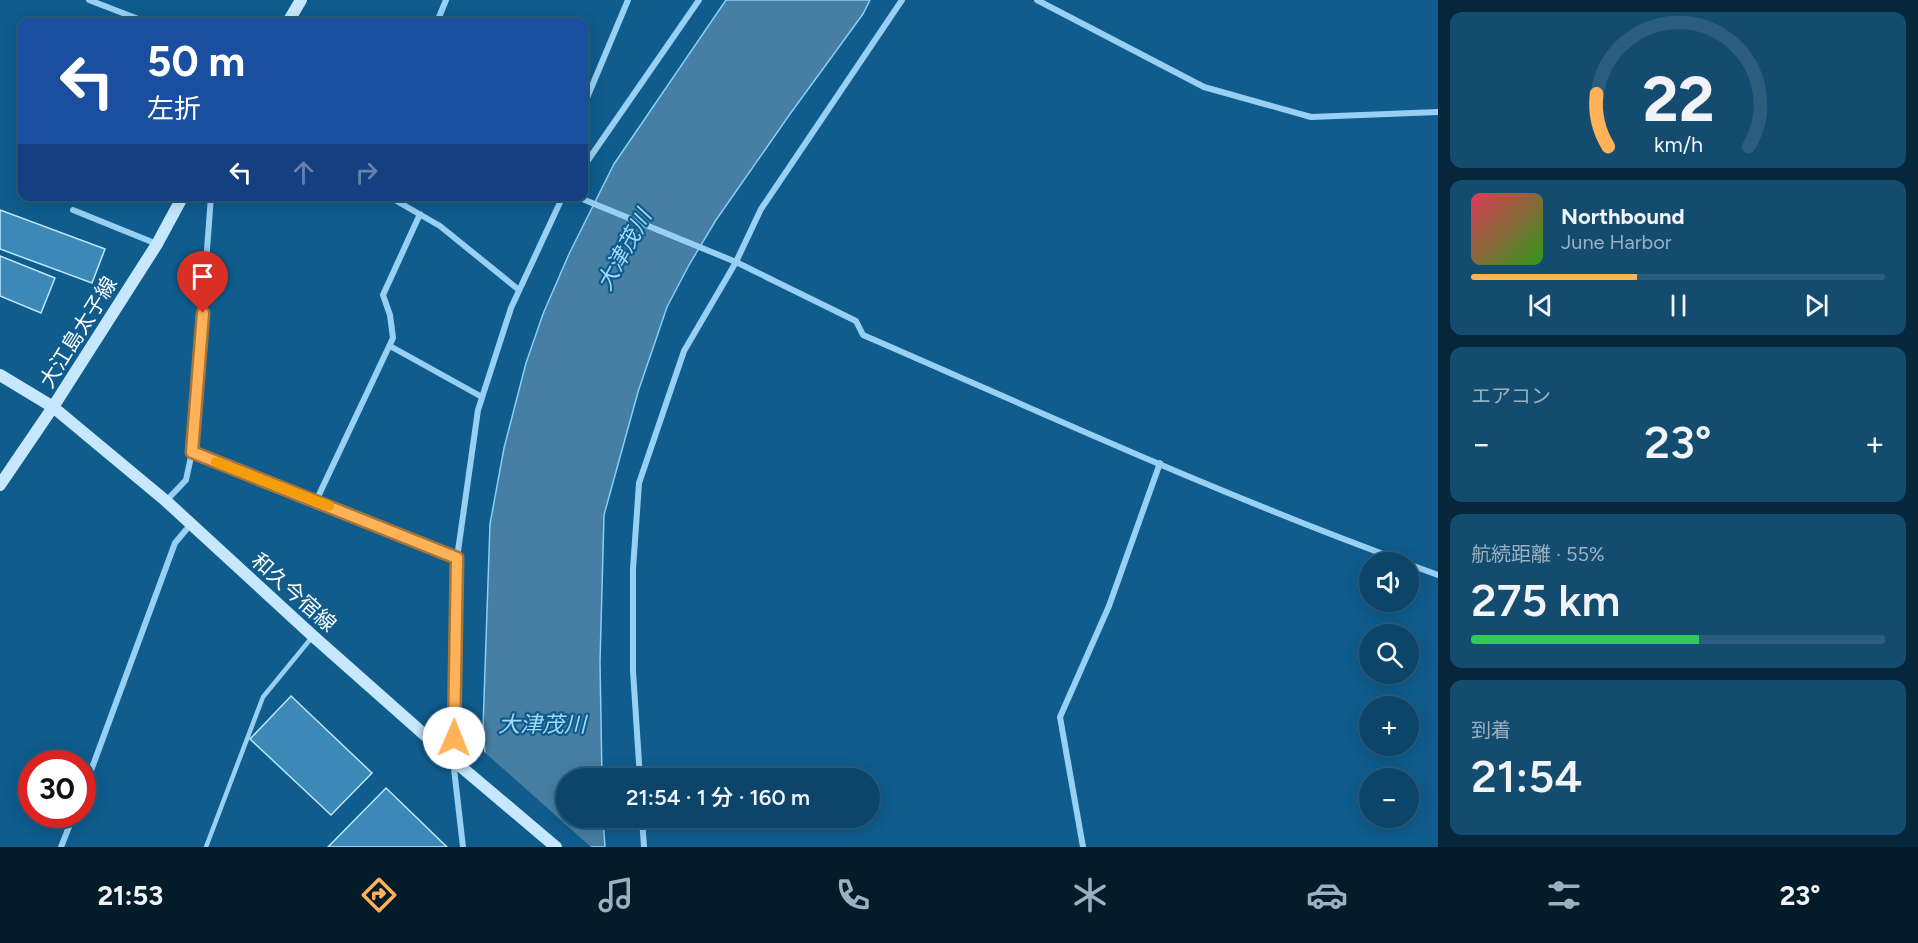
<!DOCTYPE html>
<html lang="ja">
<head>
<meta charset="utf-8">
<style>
	:root { --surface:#0b456a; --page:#144c70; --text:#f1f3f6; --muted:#9ab1c1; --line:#2b5d7e; --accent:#ffb258 }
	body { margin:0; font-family:Figtree,"Noto Sans JP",sans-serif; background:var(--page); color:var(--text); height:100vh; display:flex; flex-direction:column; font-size:22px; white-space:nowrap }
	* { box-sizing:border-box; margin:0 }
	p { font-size:20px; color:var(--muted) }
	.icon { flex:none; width:33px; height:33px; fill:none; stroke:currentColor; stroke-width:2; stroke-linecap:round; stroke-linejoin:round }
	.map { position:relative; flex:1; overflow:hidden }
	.panel { display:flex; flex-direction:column; gap:12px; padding:12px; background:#06263a; width:480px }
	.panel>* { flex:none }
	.banner { position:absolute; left:18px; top:18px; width:570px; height:183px; border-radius:12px; box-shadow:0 3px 15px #0003,0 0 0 2px var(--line); background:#1a4fa0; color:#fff; overflow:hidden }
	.buttons { position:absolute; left:1359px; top:552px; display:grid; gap:12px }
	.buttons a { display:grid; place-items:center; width:60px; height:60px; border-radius:50%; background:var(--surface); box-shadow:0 3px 15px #0003,0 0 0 2px var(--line); font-size:30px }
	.speed { position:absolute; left:18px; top:750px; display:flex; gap:12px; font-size:30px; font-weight:700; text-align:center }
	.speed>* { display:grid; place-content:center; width:78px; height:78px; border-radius:50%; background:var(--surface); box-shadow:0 3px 15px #0003,0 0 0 2px var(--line); line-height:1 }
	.speed .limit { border:9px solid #d22; background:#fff; color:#111 }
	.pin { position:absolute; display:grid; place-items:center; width:51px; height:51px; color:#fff; margin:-62px -26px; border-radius:50% 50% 50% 0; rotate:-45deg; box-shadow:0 0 6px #0007 }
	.pin .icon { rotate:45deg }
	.me { position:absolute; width:66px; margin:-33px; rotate:1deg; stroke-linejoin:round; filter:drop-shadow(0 0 4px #0008) }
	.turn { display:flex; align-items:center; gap:21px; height:126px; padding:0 30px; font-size:27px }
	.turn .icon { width:78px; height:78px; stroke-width:2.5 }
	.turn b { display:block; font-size:42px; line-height:51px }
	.lanes { display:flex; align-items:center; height:57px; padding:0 30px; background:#0003; justify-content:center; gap:30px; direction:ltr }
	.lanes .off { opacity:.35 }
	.big { font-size:45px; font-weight:600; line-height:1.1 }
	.panel .card { flex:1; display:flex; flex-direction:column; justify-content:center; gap:9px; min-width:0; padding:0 21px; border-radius:12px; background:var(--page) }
	.panel .dial { align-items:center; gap:0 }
	.dial svg { height:156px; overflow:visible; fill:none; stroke:var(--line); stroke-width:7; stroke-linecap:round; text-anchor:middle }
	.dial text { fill:var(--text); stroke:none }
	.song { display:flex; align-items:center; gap:18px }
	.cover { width:72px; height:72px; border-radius:9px; background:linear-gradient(135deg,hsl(350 70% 55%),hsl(110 70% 35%)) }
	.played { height:6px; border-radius:3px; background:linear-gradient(90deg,var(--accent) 40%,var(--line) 40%) }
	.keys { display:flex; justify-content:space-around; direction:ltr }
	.heat { display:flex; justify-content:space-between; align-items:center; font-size:33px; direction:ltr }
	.charge { height:9px; border-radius:4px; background:linear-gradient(90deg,#34c759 55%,var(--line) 0) }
	.trip { position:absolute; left:556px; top:768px; width:324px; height:60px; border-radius:30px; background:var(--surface); box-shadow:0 3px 15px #0003,0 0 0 2px var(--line); font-weight:600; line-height:60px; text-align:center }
	.dock { display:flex; height:96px; justify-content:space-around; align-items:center; background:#041c2a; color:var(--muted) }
	.dock .icon { width:42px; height:42px }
	.dock .active { color:var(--accent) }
	.dock b { font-size:27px; color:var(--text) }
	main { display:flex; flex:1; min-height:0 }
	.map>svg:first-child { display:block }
</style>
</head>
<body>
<main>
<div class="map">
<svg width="1438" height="847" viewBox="0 0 1438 847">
	<rect width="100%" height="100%" fill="#0f5c8d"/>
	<!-- water -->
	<path fill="#467fa3" stroke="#88cef7" stroke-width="1.5" d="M726,0h144l-7,14 -73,100 -74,106 -27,45 -22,42 -29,85 -34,123 -4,147 2,116h-35v40h36l2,29h-113l-9,-119 7,-204 14,-76 22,-85 17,-49 26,-60 45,-90z"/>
	<!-- pier -->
	<path fill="#0f5c8d" d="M481,749l110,98h-102z"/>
	<!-- building -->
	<path fill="#3c89b8" stroke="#bee6fe" stroke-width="1.5" d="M0,210l105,39 -13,34 -92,-34z
		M0,256l55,22 -14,35 -41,-17z
		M291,696l81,77 -41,42 -81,-76z
		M386,788l61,59h-119z"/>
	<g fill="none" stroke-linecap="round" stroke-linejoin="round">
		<!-- service -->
		<path stroke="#97d0f3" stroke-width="4.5" d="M206,847l57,-150 50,-61"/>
		<!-- minor -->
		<path stroke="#97d0f3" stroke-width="6" d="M89,0l57,22
			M1037,0l167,87 107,30 127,-5
			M437,22l9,-22
			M584,105l44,-105
			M584,166l115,-166
			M388,196l52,30 79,64
			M575,196l161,66 120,59 7,14c180,78 358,160 542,227
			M73,210l84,34
			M390,346l92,51
			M192,452l265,106
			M166,501l20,-21 6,-28 19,-256
			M316,501l77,-163 -3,-23 -7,-20 37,-81
			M1408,564l30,11
			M640,778l-7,-107v-102l6,-86 45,-132 52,-89 25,-53 141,-209
			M82,795l93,-252 16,-19
			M642,818l2,29
			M61,847l13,-33
			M463,847l-10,-87 4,-202 21,-148 33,-102 52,-112
			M1083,847l-23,-130 49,-111 51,-143"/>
		<!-- secondary -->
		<path stroke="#c6e7fd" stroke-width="12" d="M288,22l13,-22
			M0,375l53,32 113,94 147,135 140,124 103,87
			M0,485l53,-78 104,-163 26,-48"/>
	</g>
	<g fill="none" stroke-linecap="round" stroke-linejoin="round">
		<!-- route casing -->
		<g stroke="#a67439" stroke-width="15">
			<path id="route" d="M203,313l-11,139 265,106 -3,180"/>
		</g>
		<!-- route -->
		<use href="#route" stroke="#ffb258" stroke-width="10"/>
		<!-- slow -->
		<path stroke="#f59e0b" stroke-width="10" d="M216,462l113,44"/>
	</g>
	<g text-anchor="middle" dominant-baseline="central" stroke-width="4.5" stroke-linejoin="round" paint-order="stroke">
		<!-- street labels -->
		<g font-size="21" fill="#fff" stroke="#0f5c8d">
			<text transform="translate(78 332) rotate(-58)">大江島太子線</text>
			<text transform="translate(294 592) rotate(42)">和久今宿線</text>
		</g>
		<!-- water labels -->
		<g font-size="22" font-style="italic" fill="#a2dafa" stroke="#0f5c8d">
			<text transform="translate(624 250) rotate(-61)">大津茂川</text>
			<text x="542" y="724">大津茂川</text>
		</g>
	</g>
</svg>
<div class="buttons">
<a><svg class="icon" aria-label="sound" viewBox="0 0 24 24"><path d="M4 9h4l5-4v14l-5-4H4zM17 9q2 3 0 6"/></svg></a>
<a><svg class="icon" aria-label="search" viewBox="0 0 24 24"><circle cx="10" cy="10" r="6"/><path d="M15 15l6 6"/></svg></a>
<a>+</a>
<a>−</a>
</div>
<div class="speed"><div class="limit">30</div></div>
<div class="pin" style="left:203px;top:313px;background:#d93025"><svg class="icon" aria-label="arrive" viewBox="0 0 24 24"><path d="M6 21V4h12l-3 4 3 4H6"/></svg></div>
<svg class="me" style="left:454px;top:738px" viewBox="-20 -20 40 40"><circle r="19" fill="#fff"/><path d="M0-13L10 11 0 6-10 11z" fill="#ffb258"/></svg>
<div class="trip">21:54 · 1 分 · 160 m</div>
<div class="banner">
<div class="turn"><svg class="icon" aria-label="left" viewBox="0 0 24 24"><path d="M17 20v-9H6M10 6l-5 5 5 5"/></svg><div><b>50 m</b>左折</div></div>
<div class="lanes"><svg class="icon" aria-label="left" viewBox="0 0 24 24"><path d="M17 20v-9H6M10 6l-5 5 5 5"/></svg><svg class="icon off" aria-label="ahead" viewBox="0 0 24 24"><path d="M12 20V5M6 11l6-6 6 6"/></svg><svg class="icon off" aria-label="right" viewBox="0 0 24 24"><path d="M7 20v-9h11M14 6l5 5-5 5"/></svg></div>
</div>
</div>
<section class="panel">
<div class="card dial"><svg viewBox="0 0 100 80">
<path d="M14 69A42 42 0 1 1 86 69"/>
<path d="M14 69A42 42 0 0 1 8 42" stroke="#ffb258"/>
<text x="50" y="56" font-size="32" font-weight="700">22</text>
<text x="50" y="72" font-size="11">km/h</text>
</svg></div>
<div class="card">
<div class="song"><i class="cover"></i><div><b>Northbound</b><p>June Harbor</p></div></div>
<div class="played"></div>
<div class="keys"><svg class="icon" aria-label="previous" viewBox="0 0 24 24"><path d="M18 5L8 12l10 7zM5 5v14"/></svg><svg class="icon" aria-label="pause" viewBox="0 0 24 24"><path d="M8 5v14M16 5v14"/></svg><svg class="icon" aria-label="next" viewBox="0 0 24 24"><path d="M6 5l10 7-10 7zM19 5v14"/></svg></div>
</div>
<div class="card"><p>エアコン</p>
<div class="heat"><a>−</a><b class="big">23°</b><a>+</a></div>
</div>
<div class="card"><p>航続距離 · 55%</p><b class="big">275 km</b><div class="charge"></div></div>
<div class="card"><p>到着</p><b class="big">21:54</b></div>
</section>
</main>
<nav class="dock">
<b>21:53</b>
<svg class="icon active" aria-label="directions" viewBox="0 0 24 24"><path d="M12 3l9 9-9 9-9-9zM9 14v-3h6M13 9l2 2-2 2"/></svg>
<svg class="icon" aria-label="music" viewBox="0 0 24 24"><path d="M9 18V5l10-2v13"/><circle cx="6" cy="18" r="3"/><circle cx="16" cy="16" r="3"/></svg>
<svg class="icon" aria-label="phone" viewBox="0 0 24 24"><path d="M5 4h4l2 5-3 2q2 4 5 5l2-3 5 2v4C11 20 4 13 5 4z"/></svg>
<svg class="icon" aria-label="climate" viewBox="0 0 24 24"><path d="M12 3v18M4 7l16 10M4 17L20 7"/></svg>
<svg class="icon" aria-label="car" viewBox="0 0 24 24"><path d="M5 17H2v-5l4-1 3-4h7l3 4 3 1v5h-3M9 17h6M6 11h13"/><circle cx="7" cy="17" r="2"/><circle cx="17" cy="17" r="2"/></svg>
<svg class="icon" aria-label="filters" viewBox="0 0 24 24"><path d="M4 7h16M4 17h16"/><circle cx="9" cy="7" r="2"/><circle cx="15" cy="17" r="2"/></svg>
<b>23°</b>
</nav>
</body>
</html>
